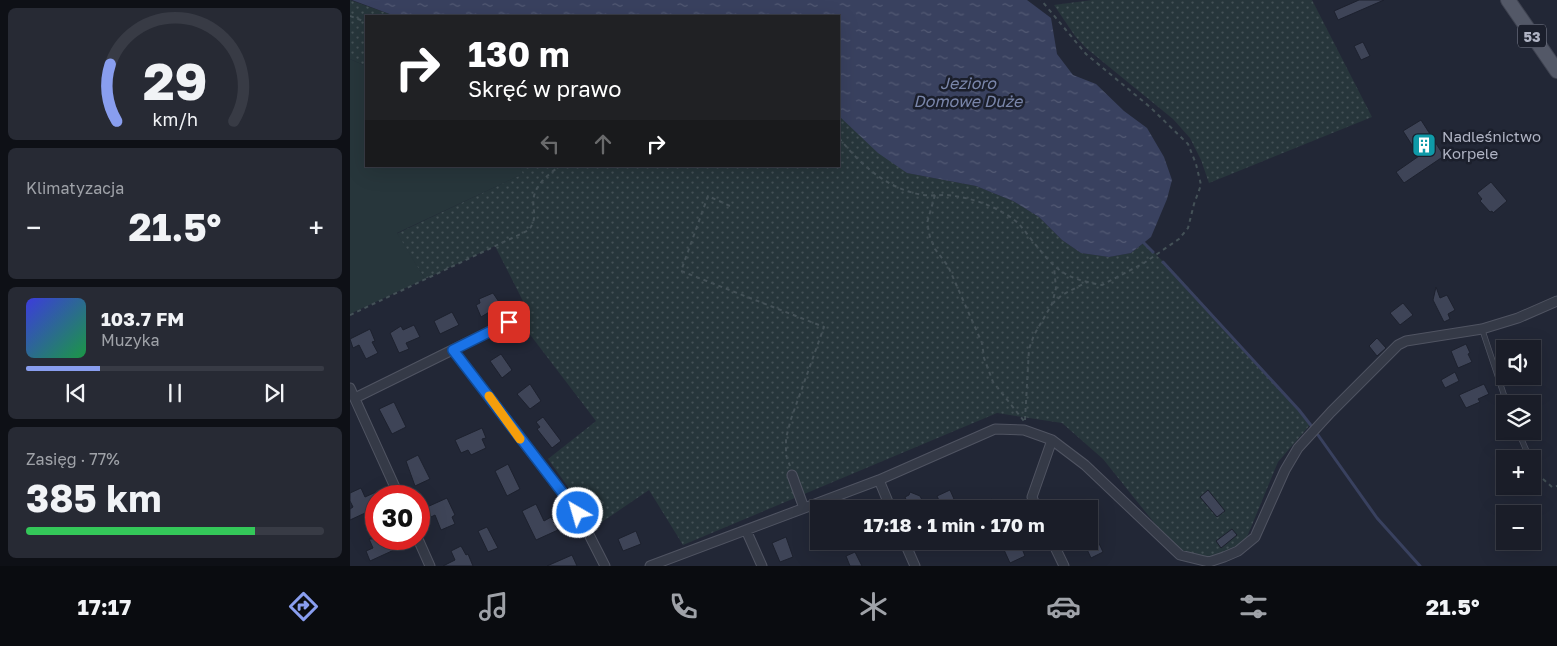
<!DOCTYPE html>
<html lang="pl">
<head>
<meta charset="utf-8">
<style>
	:root { --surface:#1a1d28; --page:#272a34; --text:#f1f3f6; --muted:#9fa2a8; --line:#383b45; --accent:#899eef }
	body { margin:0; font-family:"Golos Text",sans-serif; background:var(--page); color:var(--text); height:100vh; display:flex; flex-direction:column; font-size:19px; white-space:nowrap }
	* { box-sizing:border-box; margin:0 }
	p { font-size:16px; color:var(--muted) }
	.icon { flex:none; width:28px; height:28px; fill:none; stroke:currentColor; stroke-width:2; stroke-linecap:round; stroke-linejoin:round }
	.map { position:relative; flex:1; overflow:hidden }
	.side { display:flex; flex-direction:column; gap:8px; padding:8px; background:#0e1016; width:350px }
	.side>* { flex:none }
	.hud { position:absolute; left:15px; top:15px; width:475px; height:152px; border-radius:0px; box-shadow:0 5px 20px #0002,0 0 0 1px var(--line); background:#202124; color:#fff; overflow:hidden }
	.buttons { position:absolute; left:1146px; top:340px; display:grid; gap:10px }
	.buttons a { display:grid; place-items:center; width:45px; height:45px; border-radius:0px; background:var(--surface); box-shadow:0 5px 20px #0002,0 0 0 1px var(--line); font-size:25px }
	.speed { position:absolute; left:15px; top:485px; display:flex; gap:10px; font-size:25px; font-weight:700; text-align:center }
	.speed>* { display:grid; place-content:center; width:65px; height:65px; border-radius:50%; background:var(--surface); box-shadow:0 5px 20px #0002,0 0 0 1px var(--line); line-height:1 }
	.speed .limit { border:8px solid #d22; background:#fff; color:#111 }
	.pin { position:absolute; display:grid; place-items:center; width:42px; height:42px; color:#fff; margin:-21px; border-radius:10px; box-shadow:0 2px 8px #0006 }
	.me { position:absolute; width:55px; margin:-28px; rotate:322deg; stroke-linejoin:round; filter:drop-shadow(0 0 4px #0008) }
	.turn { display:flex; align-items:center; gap:18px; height:105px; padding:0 20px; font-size:22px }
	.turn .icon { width:65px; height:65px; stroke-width:2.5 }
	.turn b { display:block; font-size:35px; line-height:42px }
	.lanes { display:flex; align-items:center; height:48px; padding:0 20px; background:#0003; justify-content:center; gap:25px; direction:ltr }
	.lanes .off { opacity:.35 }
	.big { font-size:38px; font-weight:700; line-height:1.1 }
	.side .card { flex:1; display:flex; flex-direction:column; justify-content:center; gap:8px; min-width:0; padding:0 18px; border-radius:8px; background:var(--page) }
	.side .dial { align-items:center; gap:0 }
	.dial svg { height:130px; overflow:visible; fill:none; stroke:var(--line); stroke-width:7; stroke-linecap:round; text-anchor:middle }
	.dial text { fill:var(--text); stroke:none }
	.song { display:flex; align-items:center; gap:15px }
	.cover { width:60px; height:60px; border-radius:8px; background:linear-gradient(135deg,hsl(240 70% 55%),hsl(140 70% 35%)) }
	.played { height:5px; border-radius:2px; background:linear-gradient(90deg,var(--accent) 25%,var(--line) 25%) }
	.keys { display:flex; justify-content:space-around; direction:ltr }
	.heat { display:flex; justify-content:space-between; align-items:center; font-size:28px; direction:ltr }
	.charge { height:8px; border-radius:4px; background:linear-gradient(90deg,#34c759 77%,var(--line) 0) }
	.trip { position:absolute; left:460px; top:500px; width:288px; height:50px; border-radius:0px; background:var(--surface); box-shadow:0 5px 20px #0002,0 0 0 1px var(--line); font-weight:700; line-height:50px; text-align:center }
	.menu { display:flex; height:80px; justify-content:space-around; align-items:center; background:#0a0c10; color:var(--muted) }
	.menu .icon { width:35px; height:35px }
	.menu .active { color:var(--accent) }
	.menu b { font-size:22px; color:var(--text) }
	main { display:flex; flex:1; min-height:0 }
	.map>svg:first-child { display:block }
</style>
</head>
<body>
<main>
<section class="side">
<div class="card dial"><svg viewBox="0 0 100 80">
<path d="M14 69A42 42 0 1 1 86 69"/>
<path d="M14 69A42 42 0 0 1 10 34" stroke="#899eef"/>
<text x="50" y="56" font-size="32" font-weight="700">29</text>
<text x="50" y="72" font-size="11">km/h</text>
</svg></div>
<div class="card"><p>Klimatyzacja</p>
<div class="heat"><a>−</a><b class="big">21.5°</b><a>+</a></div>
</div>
<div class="card">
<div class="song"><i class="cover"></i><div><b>103.7 FM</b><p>Muzyka</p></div></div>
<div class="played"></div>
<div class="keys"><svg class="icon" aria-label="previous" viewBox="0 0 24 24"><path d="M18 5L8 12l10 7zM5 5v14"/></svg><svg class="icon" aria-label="pause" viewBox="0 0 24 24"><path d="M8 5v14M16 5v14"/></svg><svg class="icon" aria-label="next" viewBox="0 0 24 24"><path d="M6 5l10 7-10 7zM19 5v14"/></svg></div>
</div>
<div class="card"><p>Zasięg · 77%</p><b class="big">385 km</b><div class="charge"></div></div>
</section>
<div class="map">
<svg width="1207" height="566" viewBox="0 0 1207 566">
	<defs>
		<pattern id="grass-dots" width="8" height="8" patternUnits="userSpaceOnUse" patternTransform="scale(1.25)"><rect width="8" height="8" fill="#27363b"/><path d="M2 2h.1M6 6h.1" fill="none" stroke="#445156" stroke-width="1.8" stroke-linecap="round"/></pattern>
		<pattern id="water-ripples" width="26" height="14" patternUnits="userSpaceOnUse" patternTransform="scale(1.25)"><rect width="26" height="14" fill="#39415f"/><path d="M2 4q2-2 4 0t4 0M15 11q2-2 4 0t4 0" fill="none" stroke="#535a74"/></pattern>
	</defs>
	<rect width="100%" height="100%" fill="#222736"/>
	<!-- grass -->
	<path fill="url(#grass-dots)" d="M0,0l45,16h-29v50l-16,-7z
		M742,0h220l60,117 -163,66 -8,-23 -11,-22 -17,-19 -87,-71 -11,-12 -21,-31z
		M489,116l68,57 69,13 37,15 26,16 23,23 19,13 28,4 22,-4 13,-10 34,33 121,134 11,15 -32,37 -31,75 -9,14 -29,11 -29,-7 -77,-96 -41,-36 -65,-10 -314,132 -34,-55 -53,36 -48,-67 48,-38 -71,-93 2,-19 -32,-63 -70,33 -29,-45 126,-60 -3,-8h320z"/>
	<!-- garden -->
	<path fill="#27363b" d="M0,59l16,7v100h153l4,8 -126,59 28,46 -75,35z"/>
	<!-- water -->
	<path fill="url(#water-ripples)" d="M2,0h675l24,18 6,36 16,21 23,9 28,27 23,17 17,29 8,23 -5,19 -16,38 -20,16 -22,4 -28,-4 -19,-13 -23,-23 -26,-16 -37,-15 -69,-13 -29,-20 -39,-37v-100h-444z"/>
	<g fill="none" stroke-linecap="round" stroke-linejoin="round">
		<!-- stream -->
		<path stroke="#39415f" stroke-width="3" d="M794,243l9,9
			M813,262l136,148 14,18
			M968,435l59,83 43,48"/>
	</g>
	<!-- building -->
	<path fill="#3e4457" stroke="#1d212e" d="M1009,0h25l-46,20 -4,-9z
		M1013,42l7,14 -9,4 -7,-14z
		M1071,120l23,36 -40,27 -8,-11 23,-16 -16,-25z
		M1141,182l16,19 -14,12 -1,-2 -2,1 -10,-11 2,-2 -5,-6z
		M1086,287l4,11 7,-3 8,15 -7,4 2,5 -6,3 -11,-22z
		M143,293l8,12 -20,12 -5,-12 4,-2 -1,-4z
		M1053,303l10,12 -13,10 -10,-12z
		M102,312l7,13 -19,9 -6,-13z
		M64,325l6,12 -14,6 3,6 -10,4 -9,-20 11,-7 2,4z
		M20,329l5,12 -3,1 6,11 -12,6 -7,-14 -6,3 -3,-9z
		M1027,338l9,10 -9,8 -8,-10z
		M1116,344l4,9 -2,1 4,8 -14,6 -7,-17z
		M151,354l11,16 -10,8 -12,-17z
		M1105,372l4,9 -14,7 -4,-8z
		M180,384l11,17 -11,8 -13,-15z
		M1134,384l5,10 -11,5 2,3 -14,6 -7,-13z
		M44,402l12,25 -14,7 -13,-25z
		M193,417l18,24 -9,7 -15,-19 3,-2 -4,-5z
		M132,428l4,10 -4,1 4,9 -15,7 -3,-5 -7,3 -6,-13z
		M68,455l12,24 -15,7 -9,-25z
		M158,464l12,25 -13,7 -12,-25z
		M11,488l4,9 11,-5v16l-26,12v-11l3,-2 -3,-6v-8z
		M600,490l4,9 -13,6 -4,-9z
		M858,490l17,21 -8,6 -17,-20z
		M560,492l10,4 3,6 -2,1 2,6h-13l-5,-12 4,-2z
		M97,498l8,17 -3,2 3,7 -14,6 -6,-15 -4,2 -4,-10z
		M642,499l4,10h-25z
		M186,504l8,17 7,-4 7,13 -22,10 -14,-29z
		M137,527l11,21 -10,4 -10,-21z
		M882,529l5,6 -16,13 -5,-7z
		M286,531l5,13 -18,7 -5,-12z
		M436,537l7,20 -13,5 -8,-19z
		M746,537l7,15 -12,6 -7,-15z
		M19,539h18l7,11 -24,11 -4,-10 7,-3z
		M650,541h19l6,15 -15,7z
		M111,546l5,9 2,-1 5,12h-30l12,-6 -4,-9z
		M505,552l7,14h-12l-4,-10z
		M222,555l5,11h-30z"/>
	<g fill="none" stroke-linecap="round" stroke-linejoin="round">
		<!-- lane casing -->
		<g stroke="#505462" stroke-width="6">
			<path id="lane" d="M1132,329l25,75
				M1168,431l12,28
				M1182,464l5,9"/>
		</g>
		<!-- street casing -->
		<g stroke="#505462" stroke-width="11">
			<path id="street" d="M103,350l125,163 27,53
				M0,388l49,108
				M5,398l154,-76
				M442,475l12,33
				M529,480l12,29
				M687,509l-5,-12 20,-57
				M396,530l16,36
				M68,539l12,27
				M554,541l11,25
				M702,541l12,25
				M300,566l229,-86 116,-51 29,1 28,10 33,25 95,90 29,7 15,-5 14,-6 17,-14 30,-67 13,-22 33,-36 67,-67 8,-4 76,-12 36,-11 39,-17"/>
		</g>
		<!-- primary casing -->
		<g stroke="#3f4351" stroke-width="16">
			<path id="primary" d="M1158,0l49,71"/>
		</g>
		<!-- path -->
		<path stroke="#445157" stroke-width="2" stroke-dasharray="4 4" stroke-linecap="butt" d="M0,16l16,6
			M489,138c22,27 48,51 84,57 7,1 15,0 23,0 21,2 42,8 61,20 11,6 17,15 24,24 25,31 31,39 71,46l42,-22 35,-24 9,-11 6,-24 7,-19 -5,-21 -8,-20 -38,-37 -64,-53 -45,-54
			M585,195l-8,28 3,14 5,12 13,17 34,77 2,15 9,24 31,39
			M380,206l-22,-10 -27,75 143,56 -33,92 -5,19v17l4,11
			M702,304l10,-9 25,-13
			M0,315l179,-85c10,-15 2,-20 5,-34 3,-13 16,-23 26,-30
			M675,420l4,-71 5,-14 18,-31 4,-16 -2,-21
			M1193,479l9,8 5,-1"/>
		<!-- lane -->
		<use href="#lane" stroke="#353a47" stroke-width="4.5"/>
		<!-- street -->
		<use href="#street" stroke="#353a47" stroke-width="9"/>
		<!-- primary -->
		<use href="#primary" stroke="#535867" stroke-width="14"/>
	</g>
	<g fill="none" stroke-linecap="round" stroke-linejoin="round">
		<!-- route casing -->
		<g stroke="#114b97" stroke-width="12">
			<path id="route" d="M159,322l-56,28 125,163"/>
		</g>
		<!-- route -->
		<use href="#route" stroke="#1a73e8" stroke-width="9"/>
		<!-- slow -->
		<path stroke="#f59e0b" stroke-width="9" d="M139,396l31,43"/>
	</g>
	<!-- icons -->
	<defs>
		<g id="building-square" transform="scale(1.25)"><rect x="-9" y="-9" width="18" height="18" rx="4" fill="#0f9aa8" stroke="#1b1f2c"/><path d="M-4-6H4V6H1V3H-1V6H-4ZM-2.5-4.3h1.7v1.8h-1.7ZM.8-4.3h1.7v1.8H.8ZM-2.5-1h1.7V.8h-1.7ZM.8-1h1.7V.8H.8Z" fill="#fff"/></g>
	</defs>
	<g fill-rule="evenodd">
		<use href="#building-square" x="1074" y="145"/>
	</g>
	<g text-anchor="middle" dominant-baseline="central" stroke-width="5" stroke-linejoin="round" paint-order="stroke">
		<!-- shield labels -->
		<rect fill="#1b1f2c" stroke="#838796" stroke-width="1" x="1168" y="24.5" width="28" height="23" rx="4"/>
		<g font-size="14" font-weight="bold" fill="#b0b4c4">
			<text x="1182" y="36">53</text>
		</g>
		<!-- poi labels -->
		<g font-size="15" fill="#b0b4c4" stroke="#1b1f2c" text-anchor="start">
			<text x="1092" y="136">Nadleśnictwo<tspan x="1092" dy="17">Korpele</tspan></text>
		</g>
		<!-- water labels -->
		<g font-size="16" font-style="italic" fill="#7a86aa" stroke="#1b1f2c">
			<text x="618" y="83">Jezioro<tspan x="618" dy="18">Domowe Duże</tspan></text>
		</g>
	</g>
</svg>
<div class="buttons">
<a><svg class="icon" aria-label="sound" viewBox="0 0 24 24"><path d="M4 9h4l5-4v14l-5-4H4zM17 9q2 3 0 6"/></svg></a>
<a><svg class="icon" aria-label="layers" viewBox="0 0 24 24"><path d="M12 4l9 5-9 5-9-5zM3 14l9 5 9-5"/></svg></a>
<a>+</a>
<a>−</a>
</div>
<div class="speed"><div class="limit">30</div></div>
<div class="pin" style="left:159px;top:322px;background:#d93025"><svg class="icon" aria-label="arrive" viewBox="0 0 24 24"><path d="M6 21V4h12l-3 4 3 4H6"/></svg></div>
<svg class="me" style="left:228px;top:513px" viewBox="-20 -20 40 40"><circle r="17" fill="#1a73e8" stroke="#fff" stroke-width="3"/><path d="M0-11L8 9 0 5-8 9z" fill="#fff"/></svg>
<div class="trip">17:18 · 1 min · 170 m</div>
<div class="hud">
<div class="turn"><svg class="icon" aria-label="right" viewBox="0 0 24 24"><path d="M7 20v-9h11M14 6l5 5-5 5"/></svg><div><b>130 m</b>Skręć w prawo</div></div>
<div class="lanes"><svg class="icon off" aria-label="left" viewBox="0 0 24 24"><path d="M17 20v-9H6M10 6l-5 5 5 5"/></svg><svg class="icon off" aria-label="ahead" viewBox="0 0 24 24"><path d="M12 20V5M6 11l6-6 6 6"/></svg><svg class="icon" aria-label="right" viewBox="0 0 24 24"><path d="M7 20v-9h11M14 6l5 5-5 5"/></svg></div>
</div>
</div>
</main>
<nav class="menu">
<b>17:17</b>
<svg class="icon active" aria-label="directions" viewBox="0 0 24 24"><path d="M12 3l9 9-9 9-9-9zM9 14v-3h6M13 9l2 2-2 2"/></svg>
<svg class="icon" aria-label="music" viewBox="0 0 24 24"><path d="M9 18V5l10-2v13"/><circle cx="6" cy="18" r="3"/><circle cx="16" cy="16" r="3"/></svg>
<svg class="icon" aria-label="phone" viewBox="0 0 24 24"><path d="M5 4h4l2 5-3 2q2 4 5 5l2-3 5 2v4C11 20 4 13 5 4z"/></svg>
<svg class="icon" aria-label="climate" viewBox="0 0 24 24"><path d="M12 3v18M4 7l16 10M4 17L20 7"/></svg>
<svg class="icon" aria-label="car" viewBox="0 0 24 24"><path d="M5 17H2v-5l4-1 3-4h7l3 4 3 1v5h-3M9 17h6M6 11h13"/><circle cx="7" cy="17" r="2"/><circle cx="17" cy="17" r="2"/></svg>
<svg class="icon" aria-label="filters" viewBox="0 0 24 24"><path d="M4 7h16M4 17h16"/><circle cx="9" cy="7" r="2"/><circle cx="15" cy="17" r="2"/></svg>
<b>21.5°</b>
</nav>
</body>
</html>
